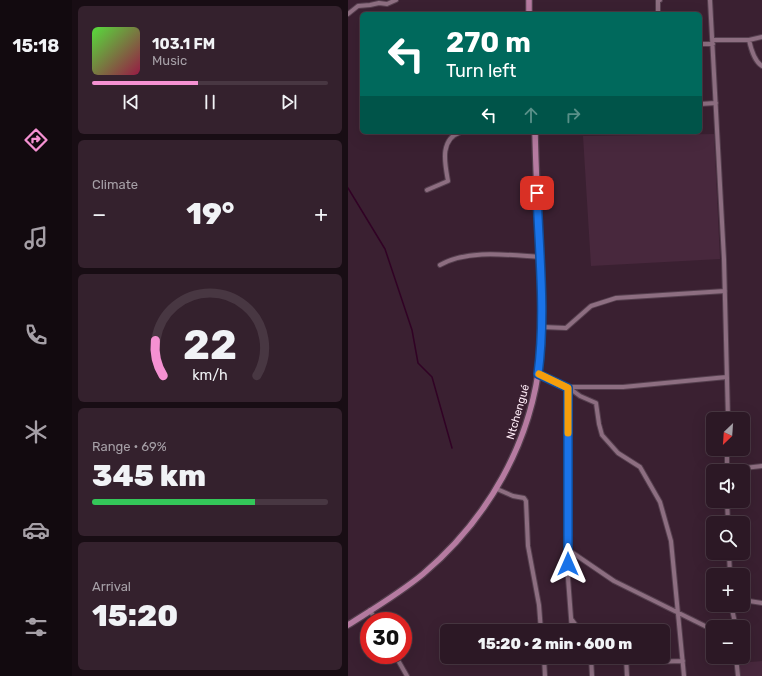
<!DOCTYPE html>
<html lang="en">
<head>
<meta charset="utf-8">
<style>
	:root { --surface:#2c1825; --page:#34212d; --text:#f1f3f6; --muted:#a6a0a7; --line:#483742; --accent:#f591d2 }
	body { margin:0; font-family:Rubik,sans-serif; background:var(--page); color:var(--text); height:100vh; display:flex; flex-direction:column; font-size:15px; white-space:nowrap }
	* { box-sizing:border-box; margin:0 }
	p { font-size:13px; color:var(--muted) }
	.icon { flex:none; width:22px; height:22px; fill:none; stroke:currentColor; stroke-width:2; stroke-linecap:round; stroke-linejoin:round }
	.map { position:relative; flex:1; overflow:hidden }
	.panel { display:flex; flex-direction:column; gap:6px; padding:6px; background:#180d14; width:276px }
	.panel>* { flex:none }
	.top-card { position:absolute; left:12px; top:12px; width:342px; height:122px; border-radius:6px; box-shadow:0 4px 16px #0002,0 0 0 1px var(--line); background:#00695c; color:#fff; overflow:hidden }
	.needle { width:26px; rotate:205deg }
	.fabs { position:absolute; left:358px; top:412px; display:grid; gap:8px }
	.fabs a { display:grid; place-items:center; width:44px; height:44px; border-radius:6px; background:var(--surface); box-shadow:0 4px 16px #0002,0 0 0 1px var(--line); font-size:20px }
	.speed { position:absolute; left:12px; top:612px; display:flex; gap:8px; font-size:20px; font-weight:700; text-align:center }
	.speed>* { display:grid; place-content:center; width:52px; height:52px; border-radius:50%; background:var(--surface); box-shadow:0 4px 16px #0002,0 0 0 1px var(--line); line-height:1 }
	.speed .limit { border:6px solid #d22; background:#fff; color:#111 }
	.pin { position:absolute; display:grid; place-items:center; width:34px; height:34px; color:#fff; margin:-17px; border-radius:8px; box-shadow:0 2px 6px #0006 }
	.me { position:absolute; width:44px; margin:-22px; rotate:0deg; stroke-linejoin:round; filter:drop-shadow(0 0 3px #0008) }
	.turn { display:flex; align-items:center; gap:14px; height:84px; padding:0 20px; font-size:18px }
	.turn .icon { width:52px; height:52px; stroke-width:2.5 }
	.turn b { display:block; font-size:28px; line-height:34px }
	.lanes { display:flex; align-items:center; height:38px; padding:0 20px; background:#0003; justify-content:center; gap:20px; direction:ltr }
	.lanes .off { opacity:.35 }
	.big { font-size:30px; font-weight:800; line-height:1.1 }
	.panel .widget { flex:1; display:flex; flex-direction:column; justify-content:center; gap:6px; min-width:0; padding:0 14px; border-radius:6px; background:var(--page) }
	.panel .dial { align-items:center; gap:0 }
	.dial svg { height:104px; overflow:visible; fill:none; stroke:var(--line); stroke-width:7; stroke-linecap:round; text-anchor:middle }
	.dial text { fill:var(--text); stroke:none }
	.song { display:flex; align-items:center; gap:12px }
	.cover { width:48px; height:48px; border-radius:6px; background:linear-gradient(135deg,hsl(110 70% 55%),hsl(340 70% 35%)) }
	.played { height:4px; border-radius:2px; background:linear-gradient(90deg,var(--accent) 45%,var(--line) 45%) }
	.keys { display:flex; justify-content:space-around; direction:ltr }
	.heat { display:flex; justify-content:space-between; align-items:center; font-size:22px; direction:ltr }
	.charge { height:6px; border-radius:3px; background:linear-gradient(90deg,#34c759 69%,var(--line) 0) }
	.trip { position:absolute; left:92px; top:624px; width:230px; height:40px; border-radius:6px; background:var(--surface); box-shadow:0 4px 16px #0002,0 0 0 1px var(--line); font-weight:800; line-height:40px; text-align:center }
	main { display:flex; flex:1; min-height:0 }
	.tab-bar { display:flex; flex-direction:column; width:72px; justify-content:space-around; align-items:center; background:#120a0f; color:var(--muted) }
	.tab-bar .icon { width:28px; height:28px }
	.tab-bar .current { color:var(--accent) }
	.tab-bar b { font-size:18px; color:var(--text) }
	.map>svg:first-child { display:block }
</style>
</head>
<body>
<main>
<nav class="tab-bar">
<b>15:18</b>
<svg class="icon current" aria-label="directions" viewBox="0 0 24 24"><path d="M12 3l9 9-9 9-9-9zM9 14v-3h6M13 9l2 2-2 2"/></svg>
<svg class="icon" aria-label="music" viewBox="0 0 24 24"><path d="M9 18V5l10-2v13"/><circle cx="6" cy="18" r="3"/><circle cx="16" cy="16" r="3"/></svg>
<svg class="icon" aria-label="phone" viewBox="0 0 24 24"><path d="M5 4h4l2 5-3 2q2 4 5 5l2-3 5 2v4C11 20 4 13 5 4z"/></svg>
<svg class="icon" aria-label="climate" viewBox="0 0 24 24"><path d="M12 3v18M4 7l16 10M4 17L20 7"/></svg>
<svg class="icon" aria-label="car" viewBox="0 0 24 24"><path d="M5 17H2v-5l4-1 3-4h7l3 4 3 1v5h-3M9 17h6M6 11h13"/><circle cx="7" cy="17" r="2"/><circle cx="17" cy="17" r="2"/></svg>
<svg class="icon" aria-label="filters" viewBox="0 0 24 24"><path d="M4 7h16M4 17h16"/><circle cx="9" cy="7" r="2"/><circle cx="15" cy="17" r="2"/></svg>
</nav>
<section class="panel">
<div class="widget">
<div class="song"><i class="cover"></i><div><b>103.1 FM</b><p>Music</p></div></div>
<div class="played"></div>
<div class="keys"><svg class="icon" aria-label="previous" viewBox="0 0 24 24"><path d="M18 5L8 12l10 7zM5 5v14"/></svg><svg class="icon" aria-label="pause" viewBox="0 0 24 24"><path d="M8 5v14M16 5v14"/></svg><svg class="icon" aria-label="next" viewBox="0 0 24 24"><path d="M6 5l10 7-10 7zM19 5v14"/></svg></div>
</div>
<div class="widget"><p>Climate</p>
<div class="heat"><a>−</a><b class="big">19°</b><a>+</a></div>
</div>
<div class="widget dial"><svg viewBox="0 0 100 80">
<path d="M14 69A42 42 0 1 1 86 69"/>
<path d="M14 69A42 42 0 0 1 8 42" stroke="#f591d2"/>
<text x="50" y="56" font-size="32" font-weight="700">22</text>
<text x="50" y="72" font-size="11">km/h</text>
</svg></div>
<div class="widget"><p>Range · 69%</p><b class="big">345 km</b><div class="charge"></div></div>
<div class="widget"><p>Arrival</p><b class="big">15:20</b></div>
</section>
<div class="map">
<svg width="414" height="676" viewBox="0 0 414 676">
	<rect width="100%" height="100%" fill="#3a2031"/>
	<!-- built -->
	<path fill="#48283d" d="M366,134l6,125 -129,7 -8,-130z
		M414,661v15h-22l-1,-13z"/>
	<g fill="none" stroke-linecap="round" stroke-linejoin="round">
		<!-- stream -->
		<path stroke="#310225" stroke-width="1.5" d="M0,188l37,61 27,81 6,33 14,14 20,71"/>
		<!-- minor casing -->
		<g stroke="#553f4e" stroke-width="6">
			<path id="minor" d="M362,0l14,259 4,160
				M0,14l10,-8 12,-1 9,-2 8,1 9,-4
				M310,14v-14h2
				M365,40h36l13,-3
				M401,40c2,9 5,21 13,26
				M352,44h13
				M352,104l16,-1
				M79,190l21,-9c-3,-17 -9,-42 13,-49
				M92,265c28,-16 69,-10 100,-8
				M194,327l24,1 25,-22 25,-8 109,-7
				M190,374l30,13h55l104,-10
				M220,387l12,9 16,7 3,21 3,11 16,18 22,14 20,35 11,39 13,135
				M220,387v191l4,53
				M379,470l35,-4
				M379,471v-22
				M149,489l16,7 11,2 2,3 2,45 11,59 2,26
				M379,501l1,22
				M219,549l47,32 91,45 31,-1
				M381,553l1,22
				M395,600l19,3
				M383,605l5,22
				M22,610l6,11
				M224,620l8,11
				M47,655l12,21
				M196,657l1,19
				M243,657l1,19
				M278,657l1,19
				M295,657l4,5 36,-1
				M388,657l2,19"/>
		</g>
		<!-- major casing -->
		<g stroke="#553f4e" stroke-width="8">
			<path id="major" d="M181,0v14
				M0,625c25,-16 52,-32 75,-51 65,-55 108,-131 117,-215 4,-33 1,-67 0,-100 -2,-42 -4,-85 -5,-127"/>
		</g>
		<!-- minor -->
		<use href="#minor" stroke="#8d6e81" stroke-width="4"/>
		<!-- major -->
		<use href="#major" stroke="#b67ba1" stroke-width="5.5"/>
	</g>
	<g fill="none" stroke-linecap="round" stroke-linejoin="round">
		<!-- route casing -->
		<g stroke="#114b97" stroke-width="10">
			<path id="route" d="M189,193c2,60 9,121 1,181l30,14v176"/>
		</g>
		<!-- route -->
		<use href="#route" stroke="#1a73e8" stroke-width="7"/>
		<!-- slow -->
		<path stroke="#f59e0b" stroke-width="7" d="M191,374l29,14v45"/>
	</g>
	<g text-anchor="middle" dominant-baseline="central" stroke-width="3" stroke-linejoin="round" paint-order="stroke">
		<!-- street labels -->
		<g font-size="11" fill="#feebf6" stroke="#3a2031">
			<text transform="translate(170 412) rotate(-74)">Ntchengué</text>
		</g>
	</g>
</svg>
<div class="fabs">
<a><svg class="needle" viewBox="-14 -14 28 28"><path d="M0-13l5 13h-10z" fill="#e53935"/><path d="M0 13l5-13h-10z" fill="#a6a0a7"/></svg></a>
<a><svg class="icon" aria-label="sound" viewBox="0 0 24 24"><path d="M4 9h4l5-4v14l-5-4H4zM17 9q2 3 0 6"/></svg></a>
<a><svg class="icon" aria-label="search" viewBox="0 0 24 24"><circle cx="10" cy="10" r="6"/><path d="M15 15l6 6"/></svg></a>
<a>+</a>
<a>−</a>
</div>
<div class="speed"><div class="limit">30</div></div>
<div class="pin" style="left:189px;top:193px;background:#d93025"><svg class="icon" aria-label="arrive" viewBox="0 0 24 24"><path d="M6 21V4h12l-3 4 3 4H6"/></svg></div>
<svg class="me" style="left:220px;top:564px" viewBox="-20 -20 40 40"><path d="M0-17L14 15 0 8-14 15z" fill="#1a73e8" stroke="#fff" stroke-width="4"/></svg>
<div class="trip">15:20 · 2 min · 600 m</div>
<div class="top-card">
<div class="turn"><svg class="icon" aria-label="left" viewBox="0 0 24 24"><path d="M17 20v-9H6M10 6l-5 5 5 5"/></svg><div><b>270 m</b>Turn left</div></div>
<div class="lanes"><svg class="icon" aria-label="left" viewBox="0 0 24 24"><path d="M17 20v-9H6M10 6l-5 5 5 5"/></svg><svg class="icon off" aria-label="ahead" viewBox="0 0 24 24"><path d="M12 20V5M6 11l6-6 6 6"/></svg><svg class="icon off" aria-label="right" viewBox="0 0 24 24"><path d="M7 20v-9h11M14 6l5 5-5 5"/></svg></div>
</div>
</div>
</main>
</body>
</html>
